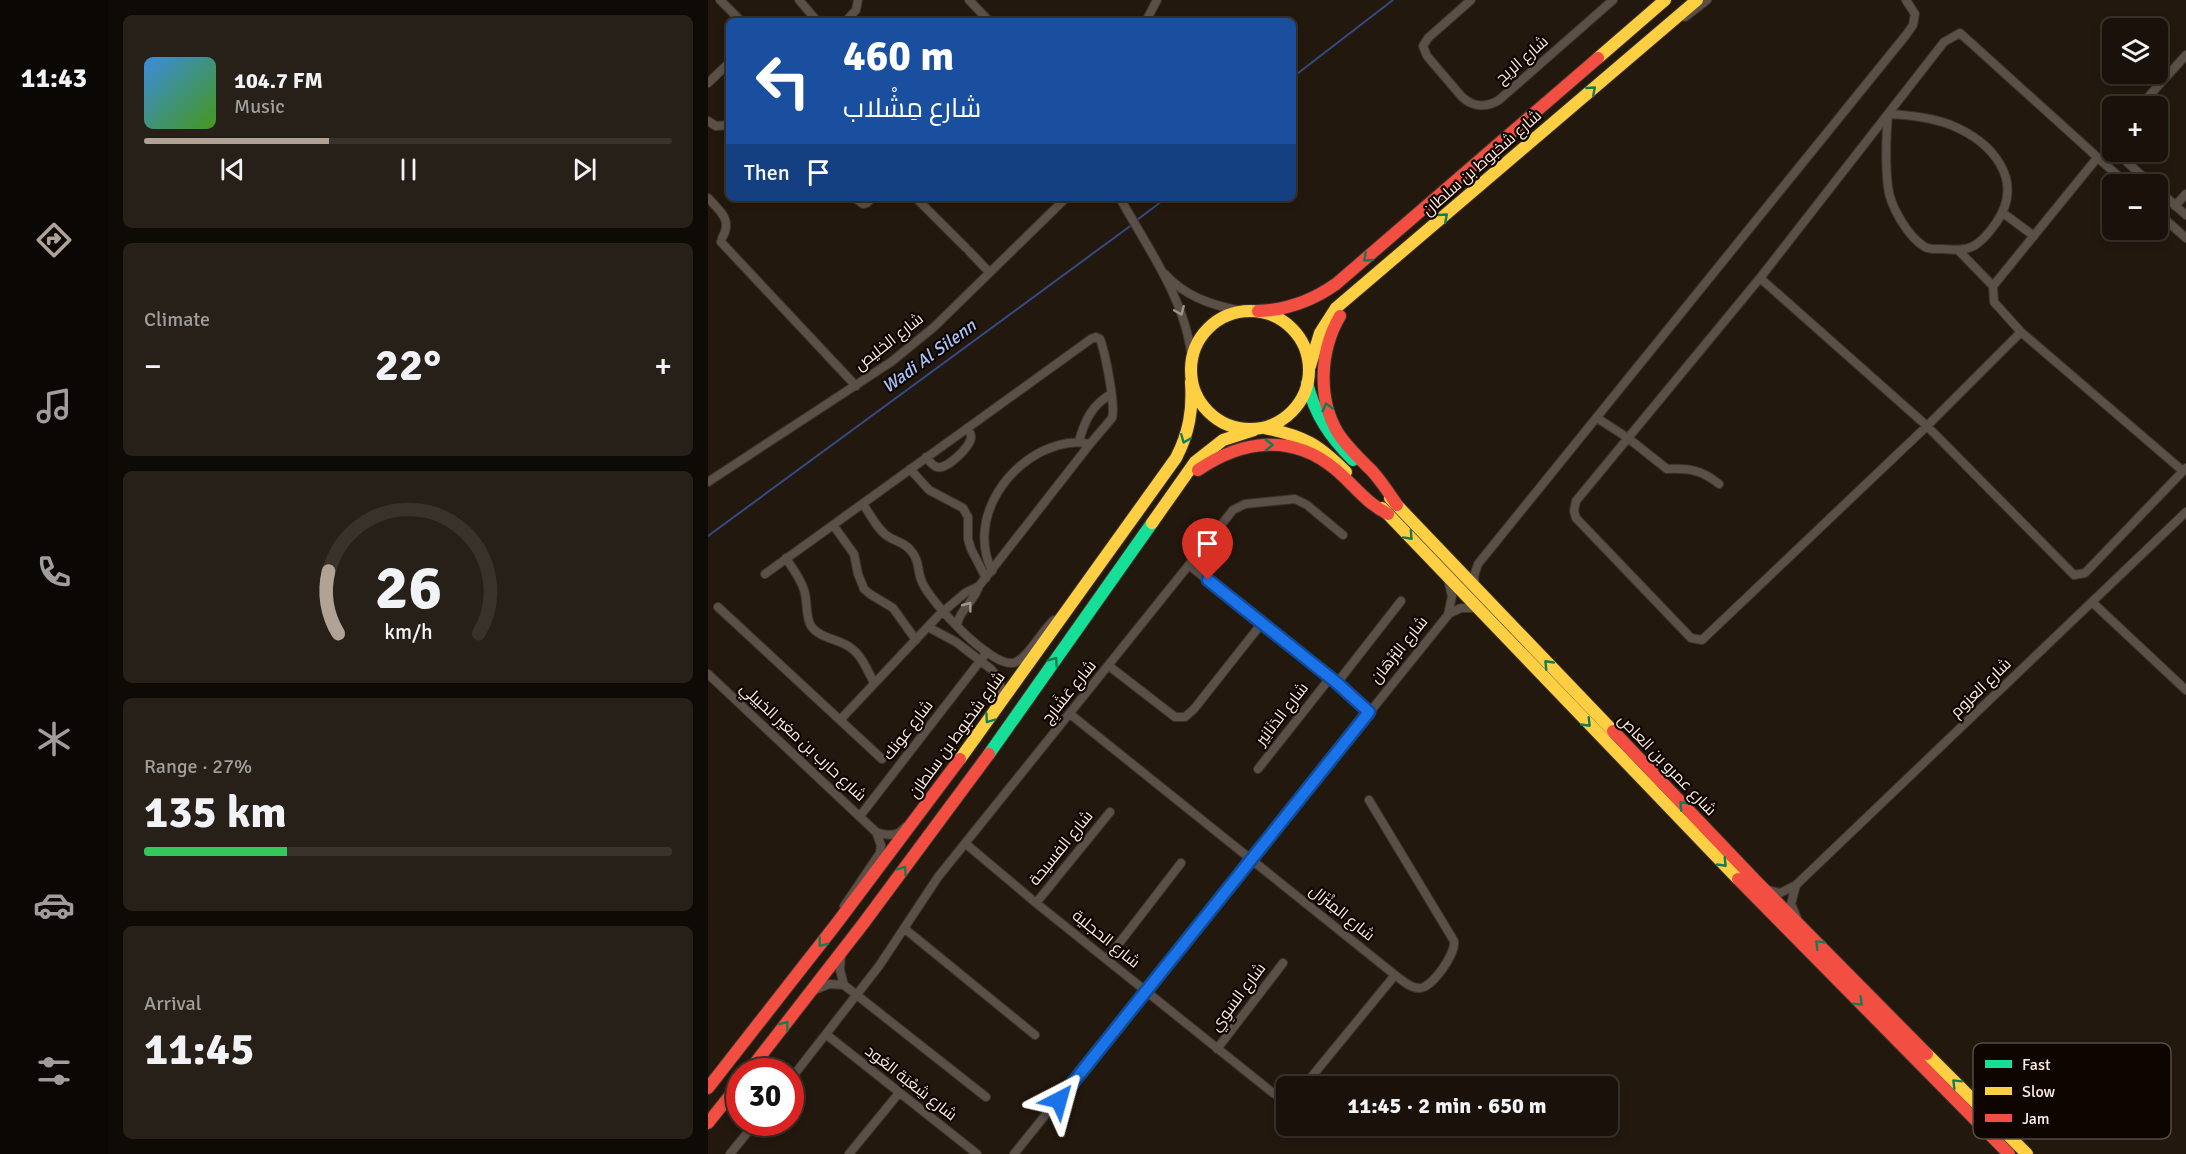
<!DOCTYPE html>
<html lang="en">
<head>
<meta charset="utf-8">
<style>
	:root { --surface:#1a120a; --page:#272018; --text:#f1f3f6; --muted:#9f9e9c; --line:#38322b; --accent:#b1a296 }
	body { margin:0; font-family:Signika,Cairo,sans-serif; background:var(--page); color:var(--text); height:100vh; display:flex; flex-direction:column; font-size:22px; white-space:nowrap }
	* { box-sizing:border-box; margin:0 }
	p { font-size:20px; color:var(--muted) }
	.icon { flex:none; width:33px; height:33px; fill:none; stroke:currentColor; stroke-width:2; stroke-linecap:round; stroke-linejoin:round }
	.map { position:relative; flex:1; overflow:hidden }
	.drawer { display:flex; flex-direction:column; gap:15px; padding:15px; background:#0e0a06; width:600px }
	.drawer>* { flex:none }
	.hud { position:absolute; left:18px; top:18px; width:570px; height:183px; border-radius:9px; box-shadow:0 3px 9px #0003,0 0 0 2px var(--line); background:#1a4fa0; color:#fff; overflow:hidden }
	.fabs { position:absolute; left:1394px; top:18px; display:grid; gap:12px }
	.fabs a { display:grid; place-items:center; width:66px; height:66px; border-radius:9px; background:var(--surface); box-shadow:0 3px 9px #0003,0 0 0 2px var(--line); font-size:30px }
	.speed { position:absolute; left:18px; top:1058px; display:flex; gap:12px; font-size:30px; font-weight:700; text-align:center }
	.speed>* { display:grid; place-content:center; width:78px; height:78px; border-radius:50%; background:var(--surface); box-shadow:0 3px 9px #0003,0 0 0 2px var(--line); line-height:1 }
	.speed .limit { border:9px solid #d22; background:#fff; color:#111 }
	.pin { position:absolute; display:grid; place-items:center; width:51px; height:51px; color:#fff; margin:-62px -26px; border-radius:50% 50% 50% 0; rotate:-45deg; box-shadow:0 0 6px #0007 }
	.pin .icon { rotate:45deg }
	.me { position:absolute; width:66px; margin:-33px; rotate:39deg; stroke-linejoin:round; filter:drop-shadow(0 0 4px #0008) }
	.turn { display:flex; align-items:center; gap:21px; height:126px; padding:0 18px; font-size:27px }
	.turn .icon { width:78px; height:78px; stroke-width:2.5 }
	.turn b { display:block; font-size:42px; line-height:51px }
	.then { display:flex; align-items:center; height:57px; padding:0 18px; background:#0003; gap:12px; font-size:22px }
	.big { font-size:45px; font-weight:700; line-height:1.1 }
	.drawer .card { flex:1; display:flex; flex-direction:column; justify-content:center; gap:9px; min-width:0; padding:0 21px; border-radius:9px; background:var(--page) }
	.drawer .dial { align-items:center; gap:0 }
	.dial svg { height:156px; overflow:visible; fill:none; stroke:var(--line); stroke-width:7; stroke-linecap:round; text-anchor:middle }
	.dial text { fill:var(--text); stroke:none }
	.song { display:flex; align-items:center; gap:18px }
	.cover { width:72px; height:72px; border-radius:9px; background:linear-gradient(135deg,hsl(210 70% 55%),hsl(100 70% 35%)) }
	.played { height:6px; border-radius:3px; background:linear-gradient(90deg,var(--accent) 35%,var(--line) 35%) }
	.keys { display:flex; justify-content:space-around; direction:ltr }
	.heat { display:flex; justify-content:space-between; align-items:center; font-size:33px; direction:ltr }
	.charge { height:9px; border-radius:4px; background:linear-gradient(90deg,#34c759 27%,var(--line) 0) }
	.trip { position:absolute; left:568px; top:1076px; width:342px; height:60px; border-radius:9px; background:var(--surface); box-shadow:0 3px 9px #0003,0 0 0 2px var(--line); font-weight:700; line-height:60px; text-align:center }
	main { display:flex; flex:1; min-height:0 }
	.tab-bar { display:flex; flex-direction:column; width:108px; justify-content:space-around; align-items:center; background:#0a0704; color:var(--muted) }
	.tab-bar .icon { width:42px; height:42px }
	.tab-bar .selected { color:var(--accent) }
	.tab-bar b { font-size:27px; color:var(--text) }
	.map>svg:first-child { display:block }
</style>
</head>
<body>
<main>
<nav class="tab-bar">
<b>11:43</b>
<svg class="icon selected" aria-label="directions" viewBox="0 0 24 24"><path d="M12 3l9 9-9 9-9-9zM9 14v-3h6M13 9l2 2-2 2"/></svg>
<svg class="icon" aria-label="music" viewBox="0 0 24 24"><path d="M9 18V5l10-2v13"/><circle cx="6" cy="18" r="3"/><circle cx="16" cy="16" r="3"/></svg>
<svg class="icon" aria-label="phone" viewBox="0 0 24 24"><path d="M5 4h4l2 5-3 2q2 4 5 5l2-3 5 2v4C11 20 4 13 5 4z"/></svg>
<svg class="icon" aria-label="climate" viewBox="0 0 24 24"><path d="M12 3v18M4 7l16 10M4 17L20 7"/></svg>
<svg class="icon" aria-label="car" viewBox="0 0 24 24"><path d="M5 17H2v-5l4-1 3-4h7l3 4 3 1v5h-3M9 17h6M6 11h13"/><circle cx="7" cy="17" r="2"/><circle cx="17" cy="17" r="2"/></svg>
<svg class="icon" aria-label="filters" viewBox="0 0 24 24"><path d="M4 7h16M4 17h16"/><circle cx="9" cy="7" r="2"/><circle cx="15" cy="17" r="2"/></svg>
</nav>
<section class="drawer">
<div class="card">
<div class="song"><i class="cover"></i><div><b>104.7 FM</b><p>Music</p></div></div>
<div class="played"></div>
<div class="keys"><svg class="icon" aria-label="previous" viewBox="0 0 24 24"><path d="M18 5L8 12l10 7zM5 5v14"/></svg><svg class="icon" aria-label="pause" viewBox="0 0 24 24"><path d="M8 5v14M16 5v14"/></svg><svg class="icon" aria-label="next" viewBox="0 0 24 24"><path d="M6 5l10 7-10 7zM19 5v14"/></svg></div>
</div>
<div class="card"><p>Climate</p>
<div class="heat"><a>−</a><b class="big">22°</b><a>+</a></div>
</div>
<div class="card dial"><svg viewBox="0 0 100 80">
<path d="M14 69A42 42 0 1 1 86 69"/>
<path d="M14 69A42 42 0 0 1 9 37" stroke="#b1a296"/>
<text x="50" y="56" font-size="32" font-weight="700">26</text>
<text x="50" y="72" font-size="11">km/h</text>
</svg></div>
<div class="card"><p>Range · 27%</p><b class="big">135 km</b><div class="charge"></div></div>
<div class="card"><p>Arrival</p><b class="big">11:45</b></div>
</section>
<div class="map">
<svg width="1478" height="1154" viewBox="0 0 1478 1154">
	<rect width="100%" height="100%" fill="#23180d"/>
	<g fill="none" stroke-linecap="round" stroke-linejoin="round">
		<!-- stream -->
		<path stroke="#324a84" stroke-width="2" d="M585,77l100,-77
			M429,220l29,-22
			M0,536l425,-312"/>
		<!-- street casing -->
		<g stroke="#3c332b" stroke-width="10">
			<path id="street" d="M12,0l21,21
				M91,0l18,21
				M261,0l20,21
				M763,0l-43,38 -5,8 4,10 35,41c11,10 24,11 37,3l114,-100
				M977,17l22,-17
				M138,21l10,-11 2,-10
				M438,21l11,-21
				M0,83l21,-20
				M1432,106l46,-51
				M1180,114c21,1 42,3 63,11 41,17 75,55 45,98 -5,7 -11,15 -18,20 -9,8 -24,7 -35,6 -6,0 -13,1 -18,-2 -17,-10 -35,-41 -37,-60 -3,-25 -2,-49 0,-73z
				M0,121l8,5 13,-1
				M1408,152l35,32
				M1389,158l-104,128 1,16 27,30 162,139
				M1449,189l29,26
				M0,198c12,13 25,22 14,40
				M147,198l8,6 4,-1 5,-5
				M208,198l50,50
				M412,198c28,51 67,103 72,163
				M1467,206l11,-12
				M1449,212l29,26
				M1295,213l31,23
				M13,242l135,144
				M1250,250l35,36
				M261,251l20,21
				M457,274c21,24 51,33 80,37
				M1052,278l167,148 147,149 11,-2 101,-105
				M1313,332l-94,94 -225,214 -11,-2 -115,-120 -2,-7 2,-10 184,-223 184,-236 16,-9 167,151
				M889,418l31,20 39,31c22,-1 35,1 52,15
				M371,441c6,-21 13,-36 32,-47
				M218,457c3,4 7,9 11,10 10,3 34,-21 34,-30 0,-4 -2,-6 -4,-9
				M202,469l19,21 34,18 5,9v22l3,10 15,29
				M0,482l183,-120 43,-35 132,-129
				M155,504c7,10 15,27 26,33 8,5 17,6 23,15 8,9 5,20 10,30 9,21 68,84 91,81 14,-3 29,-33 41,-43
				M125,525l21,29 4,20 6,15 6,5 23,14 23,32
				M78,558c6,10 15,21 18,32 4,11 1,26 7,36 9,13 29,13 40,22 11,8 17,23 23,35
				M481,565l148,118 32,29
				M284,571c-23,-47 9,-101 53,-121 15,-6 29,-10 45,-6
				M57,574l326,-235 5,-2 4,2c5,13 16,67 12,79l-22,26 -111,142 -14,7 -27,23 -98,104
				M767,587l-1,-11 4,-12 428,-529 7,-10 2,-11 -9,-14
				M1384,602l94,88
				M10,607l164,152
				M740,614l13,-6h15
				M249,626c1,-15 18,-25 22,-40
				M220,627l28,15 35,27 8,10 4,18
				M401,666l66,51h10l9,-8 68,-86
				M0,674l168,158 5,13 -1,8 -36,53
				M629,683l64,-82
				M362,714l325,261c7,5 16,14 25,13 13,-1 36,-35 34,-47l-85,-141
				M550,769l72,-91
				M152,816l127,-164
				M168,832c12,4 21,5 29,-5
				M258,844l70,59 237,190 7,4 7,1
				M1088,885l-5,19 6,14
				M1060,890l12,3 16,-8 390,-373
				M328,903l74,-91
				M197,929l130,106
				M133,954l-1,16 4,15 142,112
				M399,959l74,-96
				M107,990l14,-6 15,1
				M119,1035l150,119
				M509,1049l66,-86
				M82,1080l89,-114 59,-89 295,-367 12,-6 50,-5 12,6 36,30
				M596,1086l91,-111
				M22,1154l26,-32
				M141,1154l50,-61
				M306,1154l434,-539 4,-19 -4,-17"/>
		</g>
		<!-- fast casing -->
		<g stroke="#3c332b" stroke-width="14">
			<path id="fast" d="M599,383c8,32 23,54 46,77
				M281,754l163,-231"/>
		</g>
		<!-- slow casing -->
		<g stroke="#3c332b" stroke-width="14">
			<path id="slow" d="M890,58l67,-58
				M483 370a59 59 0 1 1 118 0a59 59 0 1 1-118 0Z
				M602,366l10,-33 16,-25 361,-308
				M557,428c39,8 53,16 81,44
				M682,498l223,233
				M674,508l356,371
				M444,523l43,-61 28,-22 31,-10
				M252,759l216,-301c13,-25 17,-48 15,-76
				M1219,1054l100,100"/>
		</g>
		<!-- jam casing -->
		<g stroke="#3c332b" stroke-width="14">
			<path id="jam" d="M550,311c30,-1 54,-10 78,-27l262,-226
				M632,316c-20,34 -23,82 -2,117 9,14 22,26 34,38 10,11 17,22 25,34
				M490,470c44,-30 94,-37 137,-1 18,15 31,34 53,45
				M905,731l143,150 171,173
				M1030,879l271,275
				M41,1071l114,-147 126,-170
				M0,1088l129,-165 123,-164
				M0,1123l32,-40"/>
		</g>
		<!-- street -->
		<use href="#street" stroke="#5a5047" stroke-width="8"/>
		<!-- fast -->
		<use href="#fast" stroke="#16e098" stroke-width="12"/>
		<!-- slow -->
		<use href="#slow" stroke="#ffcf43" stroke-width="12"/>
		<!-- jam -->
		<use href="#jam" stroke="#f24e42" stroke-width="12"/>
	</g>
	<!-- one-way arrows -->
	<defs><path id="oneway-chevron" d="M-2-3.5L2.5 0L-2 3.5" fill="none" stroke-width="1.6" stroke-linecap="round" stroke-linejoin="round" transform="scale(1.5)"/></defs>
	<g stroke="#127d54">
		<use href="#oneway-chevron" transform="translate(884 90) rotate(-41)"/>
		<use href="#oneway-chevron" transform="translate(736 217) rotate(-41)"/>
		<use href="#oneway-chevron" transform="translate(659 258) rotate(139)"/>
		<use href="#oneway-chevron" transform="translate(619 407) rotate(-104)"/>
		<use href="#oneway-chevron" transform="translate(477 439) rotate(112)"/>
		<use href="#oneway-chevron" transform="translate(561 445) rotate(-1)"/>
		<use href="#oneway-chevron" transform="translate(701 536) rotate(47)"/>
		<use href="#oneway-chevron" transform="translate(346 661) rotate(-55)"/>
		<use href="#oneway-chevron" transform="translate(840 664) rotate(-134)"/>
		<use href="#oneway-chevron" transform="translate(281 719) rotate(125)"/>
		<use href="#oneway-chevron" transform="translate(879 723) rotate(46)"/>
		<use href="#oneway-chevron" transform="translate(975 805) rotate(-134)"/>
		<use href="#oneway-chevron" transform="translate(1015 863) rotate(46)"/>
		<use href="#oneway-chevron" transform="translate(195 870) rotate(-54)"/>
		<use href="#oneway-chevron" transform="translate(114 943) rotate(128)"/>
		<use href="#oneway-chevron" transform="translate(1111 944) rotate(-135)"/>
		<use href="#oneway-chevron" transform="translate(1151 1002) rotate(45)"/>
		<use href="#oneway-chevron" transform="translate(77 1025) rotate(-52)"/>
		<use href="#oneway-chevron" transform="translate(1248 1083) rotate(-135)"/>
	</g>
	<g stroke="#a3978c">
		<use href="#oneway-chevron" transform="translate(472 311) rotate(68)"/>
		<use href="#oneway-chevron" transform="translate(260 606) rotate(-53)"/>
	</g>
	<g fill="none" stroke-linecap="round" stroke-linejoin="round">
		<!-- route casing -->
		<g stroke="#114b97" stroke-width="15">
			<path id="route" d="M351,1100l310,-388 -32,-29 -129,-103"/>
		</g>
		<!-- route -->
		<use href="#route" stroke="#1a73e8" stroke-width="10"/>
	</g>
	<g text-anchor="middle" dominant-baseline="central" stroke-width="4.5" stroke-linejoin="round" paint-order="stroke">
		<!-- street labels -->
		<g font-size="16" fill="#fdede0" stroke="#0e0501">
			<text transform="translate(814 60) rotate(-41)">شارع الريح</text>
			<text transform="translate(774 163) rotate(-41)">شارع شخبوط بن سلطان</text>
			<text transform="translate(181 342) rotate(-38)">شارع الخليص</text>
			<text transform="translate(691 650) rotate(-51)">شارع البُرْهَان</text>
			<text transform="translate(1273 688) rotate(-44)">شارع العزوم</text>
			<text transform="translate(361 692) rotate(-51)">شارع عَشَارِج</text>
			<text transform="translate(574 714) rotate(-52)">شارع الدَنَانِير</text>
			<text transform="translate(200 730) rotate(-52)">شارع عونك</text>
			<text transform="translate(249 735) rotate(-54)">شارع شخبوط بن سلطان</text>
			<text transform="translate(95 742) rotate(43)">شارع حارب بن مغير الخييلي</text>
			<text transform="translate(959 765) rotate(46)">شارع عمرو بن العاص</text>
			<text transform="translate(353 848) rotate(-51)">شارع الفسيحة</text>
			<text transform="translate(634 913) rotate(39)">شارع المِنْزَال</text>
			<text transform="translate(398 939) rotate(39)">شارع الحجلية</text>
			<text transform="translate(530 997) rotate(-53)">شارع السَوِي</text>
			<text transform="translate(203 1083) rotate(38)">شارع شِعْبَة العُود</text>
		</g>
		<!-- water labels -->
		<g font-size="18" font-style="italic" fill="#a7c2fb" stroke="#0e0501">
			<text transform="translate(221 356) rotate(-36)">Wadi Al Silenn</text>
		</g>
	</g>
	<!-- legend -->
	<rect x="1265" y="1043" width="198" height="96" rx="9" fill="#0e0501" stroke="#564b44" stroke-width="1.5"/>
	<rect x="1277" y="1060" width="27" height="8" fill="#16e098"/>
	<rect x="1277" y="1087" width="27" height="8" fill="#ffcf43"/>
	<rect x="1277" y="1114" width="27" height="8" fill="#f24e42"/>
	<g font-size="16" fill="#fdede0">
		<text x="1314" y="1070">Fast</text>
		<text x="1314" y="1097">Slow</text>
		<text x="1314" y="1124">Jam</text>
	</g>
</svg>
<div class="fabs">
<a><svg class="icon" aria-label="layers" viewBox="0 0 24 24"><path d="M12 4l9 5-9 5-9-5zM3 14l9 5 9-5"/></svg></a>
<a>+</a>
<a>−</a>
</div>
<div class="speed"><div class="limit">30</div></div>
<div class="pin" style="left:500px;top:580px;background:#d93025"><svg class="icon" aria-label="arrive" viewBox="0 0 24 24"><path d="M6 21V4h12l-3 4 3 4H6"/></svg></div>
<svg class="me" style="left:351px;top:1100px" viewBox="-20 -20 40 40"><path d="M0-17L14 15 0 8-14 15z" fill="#1a73e8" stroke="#fff" stroke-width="4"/></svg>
<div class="trip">11:45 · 2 min · 650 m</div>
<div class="hud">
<div class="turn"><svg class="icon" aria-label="left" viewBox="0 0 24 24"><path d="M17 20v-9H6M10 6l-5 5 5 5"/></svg><div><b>460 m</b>شارع مِشْلاب</div></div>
<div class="then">Then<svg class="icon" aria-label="arrive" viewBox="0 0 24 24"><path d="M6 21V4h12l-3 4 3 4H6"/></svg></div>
</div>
</div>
</main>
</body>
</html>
